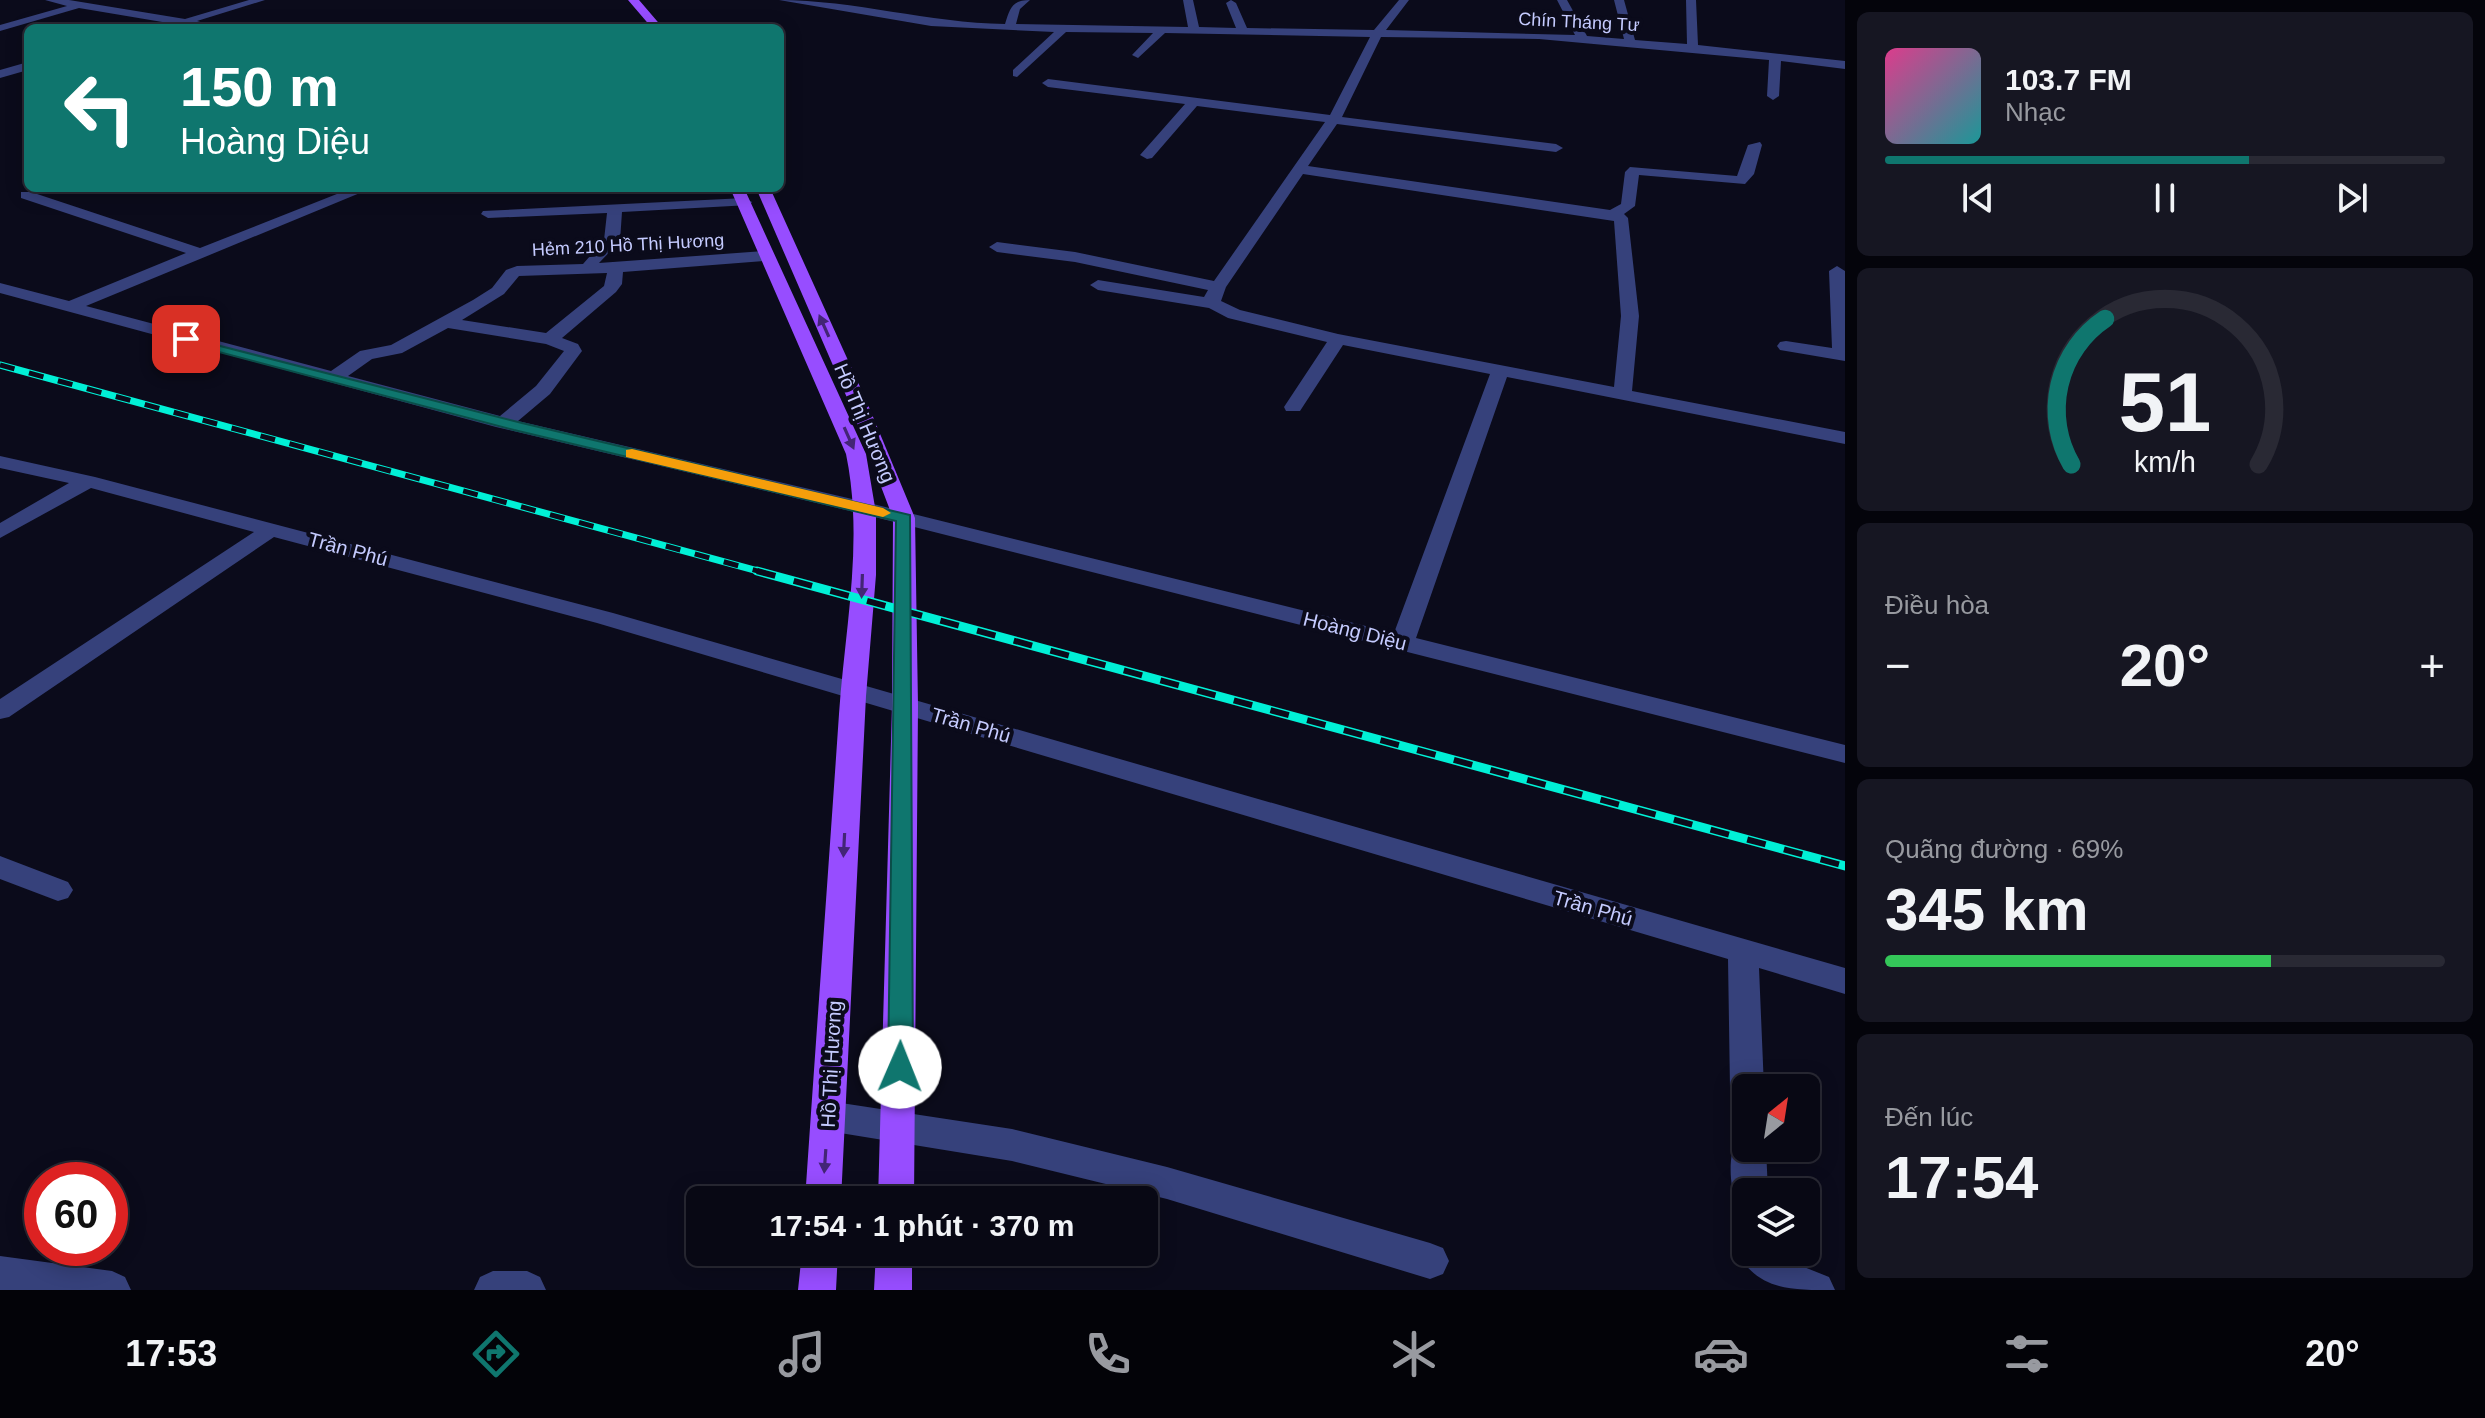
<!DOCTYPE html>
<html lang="vi">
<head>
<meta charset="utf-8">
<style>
	:root { --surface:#080814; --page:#161622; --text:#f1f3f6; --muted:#989aa0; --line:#292934; --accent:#0f766e }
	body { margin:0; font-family:Helvetica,sans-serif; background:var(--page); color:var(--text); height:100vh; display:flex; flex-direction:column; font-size:30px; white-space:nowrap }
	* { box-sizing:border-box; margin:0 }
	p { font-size:26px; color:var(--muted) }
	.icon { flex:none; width:44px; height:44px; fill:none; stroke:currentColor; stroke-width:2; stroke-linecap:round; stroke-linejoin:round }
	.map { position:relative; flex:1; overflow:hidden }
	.side { display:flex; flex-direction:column; gap:12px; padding:12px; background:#04040b; width:640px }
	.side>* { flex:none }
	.guide { position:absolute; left:24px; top:24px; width:760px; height:168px; border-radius:12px; box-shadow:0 4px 20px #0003,0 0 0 2px var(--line); background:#0f766e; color:#fff; overflow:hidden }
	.needle { width:52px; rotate:30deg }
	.buttons { position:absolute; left:1732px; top:1074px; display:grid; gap:16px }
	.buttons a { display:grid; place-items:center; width:88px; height:88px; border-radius:12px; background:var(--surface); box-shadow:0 4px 20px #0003,0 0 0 2px var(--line); font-size:40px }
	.speed { position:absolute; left:24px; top:1162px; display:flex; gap:16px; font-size:40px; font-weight:700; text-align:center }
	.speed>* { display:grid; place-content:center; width:104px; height:104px; border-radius:50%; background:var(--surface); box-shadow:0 4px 20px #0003,0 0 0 2px var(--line); line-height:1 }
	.speed .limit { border:12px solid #d22; background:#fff; color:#111 }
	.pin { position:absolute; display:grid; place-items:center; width:68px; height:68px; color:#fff; margin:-34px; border-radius:16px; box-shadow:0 4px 12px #0006 }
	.me { position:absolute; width:88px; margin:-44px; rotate:1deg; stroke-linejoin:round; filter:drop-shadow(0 0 6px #0008) }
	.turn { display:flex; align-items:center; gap:28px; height:168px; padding:0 24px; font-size:36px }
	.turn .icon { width:104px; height:104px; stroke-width:2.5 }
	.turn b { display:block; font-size:56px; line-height:68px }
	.big { font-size:60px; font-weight:800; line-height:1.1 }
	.side .widget { flex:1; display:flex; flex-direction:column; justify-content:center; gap:12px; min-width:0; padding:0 28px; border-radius:12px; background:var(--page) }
	.side .dial { align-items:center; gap:0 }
	.dial svg { height:208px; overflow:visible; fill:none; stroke:var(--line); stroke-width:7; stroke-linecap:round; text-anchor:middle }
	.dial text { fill:var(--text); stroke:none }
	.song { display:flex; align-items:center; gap:24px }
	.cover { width:96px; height:96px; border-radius:12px; background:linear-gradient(135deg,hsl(330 70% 55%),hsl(180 70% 35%)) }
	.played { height:8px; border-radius:4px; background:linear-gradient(90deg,var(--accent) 65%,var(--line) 65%) }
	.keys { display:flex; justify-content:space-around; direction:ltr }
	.heat { display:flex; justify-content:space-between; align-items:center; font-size:44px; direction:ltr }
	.charge { height:12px; border-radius:6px; background:linear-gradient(90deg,#34c759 69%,var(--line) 0) }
	.trip { position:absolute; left:686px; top:1186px; width:472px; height:80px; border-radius:12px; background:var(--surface); box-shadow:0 4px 20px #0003,0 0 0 2px var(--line); font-weight:800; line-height:80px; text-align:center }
	.dock { display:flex; height:128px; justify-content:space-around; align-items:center; background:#030308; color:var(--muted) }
	.dock .icon { width:56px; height:56px }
	.dock .current { color:var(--accent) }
	.dock b { font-size:36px; color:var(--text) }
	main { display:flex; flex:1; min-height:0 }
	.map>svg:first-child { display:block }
</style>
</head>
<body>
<main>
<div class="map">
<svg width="1845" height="1290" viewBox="0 0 1845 1290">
	<rect width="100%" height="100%" fill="#0b0b1b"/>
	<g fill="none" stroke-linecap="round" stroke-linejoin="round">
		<!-- minor -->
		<path fill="#36417b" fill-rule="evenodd" d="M45,0h24l116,19 64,-19h16l-68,21 25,7h-24l-119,-20 -79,23v-6l67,-19z
			M779,0c75,0 150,23 226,24 5,-16 7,-24 25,-24l-10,9 -4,15 172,3 -5,-27h10l6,27 37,1 -10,-25 5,-3 5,3 11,25 127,2 25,-30h10l-23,30 189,5 -18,-35h10l20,36 37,3 -10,-39h10l11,40 52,4 -1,-44h10l2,45 147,16v8l-64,-8 -2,35 -6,4 -6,-4 2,-36 -230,-21 -158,-2 -39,80 214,27 7,4 -7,4 -219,-28 -29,42 302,44 11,-6 4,-32 5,-5 107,9 11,-31 12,-3 2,3 -8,29 -9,10 -106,-9 -4,31 -11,8 4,4 11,98 -7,75 213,41v12l-338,-67 -91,261 429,107v18l-982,-249 -367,-87 -496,-134v-10l69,18 117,-48 -165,-55v-6h10l169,56 152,-60h20l-286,118 245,65 29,-20 31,-6 82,-45 19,-12 14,-18 11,-4 66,-2 21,-24 3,-27 -119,5 -7,-4 2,-3 262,-13 7,4 -2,3 -128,7 -2,29 -21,22 166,-12 8,5 -8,5 -142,11 -1,12 -6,8 -54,46 16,6 4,7 -3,4 -29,39 -32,27 347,81 529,131 96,-259 -147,-29 -43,66h-14l-2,-4 43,-65 -99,-24 -19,-10 -111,-18 -8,-5 8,-5 106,17 4,-7 -133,-28 -78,-10 -8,-5 8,-5 78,10 139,29 111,-159 -128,-16 -45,52 -5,1 -7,-4 45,-51 -137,-17 -6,-4 6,-4 282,36 40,-78 -205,-4 -27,25 -6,-3 21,-22 -87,-1 -49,45 -4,-1v-6l41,-38 -123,-6zM1303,174l311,47 7,95 -7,71 -276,-53 -98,-24 -19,-9 5,-14zM607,273l-3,13 -58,47 -84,-13 42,-26 15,-18zM448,328l98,16 18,7 -28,35 -36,30 -152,-40 24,-17 30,-6z
			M28,62v8l-28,8v-8z
			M1837,266l8,5v90l-65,-11 -3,-4 3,-4 6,-1 46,7 -3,-77z
			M0,456l95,21 518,136 1232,355v26l-86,-26 5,120h-18v14l-11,-4 -5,-10 -2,-129 -1131,-336 -323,-86 -265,180 -9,2v-20l254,-167 -163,-44 -91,50v-15l69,-40 -69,-15z
			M0,856l68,26 5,8 -5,8 -10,3 -58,-22z
			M828,1101l184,28 155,38 263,76 13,5 6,13 -6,13 -13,5 -263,-80 -155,-38 -184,-30 -12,-4 -5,-11 5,-11z
			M1746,1133v15h20l2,44h-22v15l-9,-3c-8,-19 -9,-48 0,-67z
			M1746,1238v14h32l16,11 35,14 6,13c-46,0 -77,0 -98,-38l5,-13z
			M0,1256l112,15 13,6 6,13h-131z
			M493,1271h34l13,6 6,13h-72l6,-13z"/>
		<!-- major -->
		<path fill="#974dff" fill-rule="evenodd" d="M628,0h11l24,28h-11z
			M730,188h14l122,266 10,59v62l-10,121 -25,504h-36c11,-162 23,-324 34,-486 6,-87 25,-173 7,-260z
			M756,188h14l96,212 49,118 3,188 -4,494h-36l14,-494 1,-188 -45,-118z
			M802,1252h36l-2,38h-38z
			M876,1252h36v38h-38z"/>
		<!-- rail-far1 casing -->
		<g stroke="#01f0d6" stroke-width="7">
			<path id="rail-far1" d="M0,365l765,208"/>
		</g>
		<!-- rail casing -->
		<g stroke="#01f0d6" stroke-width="9">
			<path id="rail" d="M757,571l1088,295"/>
		</g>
		<!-- rail-far1 -->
		<use href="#rail-far1" stroke="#0b0b1b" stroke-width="5" stroke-dasharray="15" stroke-linecap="butt"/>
		<!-- rail -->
		<use href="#rail" stroke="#0b0b1b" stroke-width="6" stroke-dasharray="19" stroke-linecap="butt"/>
	</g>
	<!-- one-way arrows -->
	<defs><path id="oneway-solid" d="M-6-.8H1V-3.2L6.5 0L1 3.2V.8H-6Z" transform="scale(2)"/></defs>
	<g fill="#432576">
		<use href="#oneway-solid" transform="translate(824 326) rotate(-114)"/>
		<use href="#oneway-solid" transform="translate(849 438) rotate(66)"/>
		<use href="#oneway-solid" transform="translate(862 586) rotate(92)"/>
		<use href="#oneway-solid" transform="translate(844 845) rotate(93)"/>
		<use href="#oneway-solid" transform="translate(825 1161) rotate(94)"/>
	</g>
	<!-- route -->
	<path fill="#0f766e" stroke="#0a4d48" stroke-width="2" d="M181,336l341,87 388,92 3,552 -4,8 -9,3 -8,-3 -4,-8 8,-546 -382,-91 -333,-88z"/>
	<!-- slow -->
	<path fill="#f59e0b" d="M632,449l251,59 8,5 -8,4 -257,-60v-7z"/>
	<g text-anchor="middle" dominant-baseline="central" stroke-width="8" stroke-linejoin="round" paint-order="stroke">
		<!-- far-street labels -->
		<g font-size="18" fill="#c5cbff" stroke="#0b0b1b">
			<text transform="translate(1579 22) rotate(3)">Chín Tháng Tư</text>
			<text transform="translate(628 245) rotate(-3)">Hẻm 210 Hồ Thị Hương</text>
		</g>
		<!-- street labels -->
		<g font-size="20" fill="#c5cbff" stroke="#0b0b1b">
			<text transform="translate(865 423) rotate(67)">Hồ Thị Hương</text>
			<text transform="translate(348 549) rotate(15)">Trần Phú</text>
			<text transform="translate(1355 631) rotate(14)">Hoàng Diệu</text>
			<text transform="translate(971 725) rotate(16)">Trần Phú</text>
			<text transform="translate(1593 908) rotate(16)">Trần Phú</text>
			<text transform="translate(831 1064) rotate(-87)">Hồ Thị Hương</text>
		</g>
	</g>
</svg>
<div class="buttons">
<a><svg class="needle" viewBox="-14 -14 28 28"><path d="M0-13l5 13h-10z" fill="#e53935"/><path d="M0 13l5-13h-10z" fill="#989aa0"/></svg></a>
<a><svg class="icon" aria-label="layers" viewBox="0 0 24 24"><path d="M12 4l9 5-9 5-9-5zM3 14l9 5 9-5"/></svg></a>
</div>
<div class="speed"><div class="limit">60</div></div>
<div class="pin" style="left:186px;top:339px;background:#d93025"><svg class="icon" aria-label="arrive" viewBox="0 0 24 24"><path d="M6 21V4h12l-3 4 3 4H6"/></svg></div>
<svg class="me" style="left:900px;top:1067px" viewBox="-20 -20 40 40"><circle r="19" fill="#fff"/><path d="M0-13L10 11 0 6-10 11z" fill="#0f766e"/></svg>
<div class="trip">17:54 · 1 phút · 370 m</div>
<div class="guide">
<div class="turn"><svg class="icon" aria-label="left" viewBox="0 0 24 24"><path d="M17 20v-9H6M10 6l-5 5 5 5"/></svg><div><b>150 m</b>Hoàng Diệu</div></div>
</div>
</div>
<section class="side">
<div class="widget">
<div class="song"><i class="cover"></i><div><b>103.7 FM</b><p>Nhạc</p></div></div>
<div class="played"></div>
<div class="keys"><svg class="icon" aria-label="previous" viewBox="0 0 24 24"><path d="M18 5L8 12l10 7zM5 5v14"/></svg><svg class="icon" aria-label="pause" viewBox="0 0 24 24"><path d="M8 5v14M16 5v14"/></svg><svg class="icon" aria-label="next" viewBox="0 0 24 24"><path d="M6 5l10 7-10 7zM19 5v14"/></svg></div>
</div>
<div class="widget dial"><svg viewBox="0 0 100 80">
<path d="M14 69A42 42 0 1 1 86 69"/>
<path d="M14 69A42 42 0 0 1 27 13" stroke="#0f766e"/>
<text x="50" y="56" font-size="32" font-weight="700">51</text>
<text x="50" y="72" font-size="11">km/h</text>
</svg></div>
<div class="widget"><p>Điều hòa</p>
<div class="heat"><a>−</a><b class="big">20°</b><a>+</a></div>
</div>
<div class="widget"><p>Quãng đường · 69%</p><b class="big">345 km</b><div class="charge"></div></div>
<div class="widget"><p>Đến lúc</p><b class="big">17:54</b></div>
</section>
</main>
<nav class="dock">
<b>17:53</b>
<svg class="icon current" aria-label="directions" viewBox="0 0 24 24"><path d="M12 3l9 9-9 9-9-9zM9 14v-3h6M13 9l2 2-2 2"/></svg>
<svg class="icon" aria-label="music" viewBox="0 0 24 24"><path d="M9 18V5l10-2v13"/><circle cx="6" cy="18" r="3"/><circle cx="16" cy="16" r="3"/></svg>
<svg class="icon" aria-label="phone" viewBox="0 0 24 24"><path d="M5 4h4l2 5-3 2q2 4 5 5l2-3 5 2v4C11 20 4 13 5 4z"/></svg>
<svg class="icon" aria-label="climate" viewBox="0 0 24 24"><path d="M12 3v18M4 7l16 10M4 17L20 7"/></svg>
<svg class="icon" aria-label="car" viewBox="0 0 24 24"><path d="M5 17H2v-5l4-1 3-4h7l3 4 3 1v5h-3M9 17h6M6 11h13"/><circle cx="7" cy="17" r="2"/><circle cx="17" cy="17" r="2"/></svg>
<svg class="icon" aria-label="filters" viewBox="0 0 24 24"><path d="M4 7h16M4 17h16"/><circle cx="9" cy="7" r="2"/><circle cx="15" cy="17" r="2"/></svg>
<b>20°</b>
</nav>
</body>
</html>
